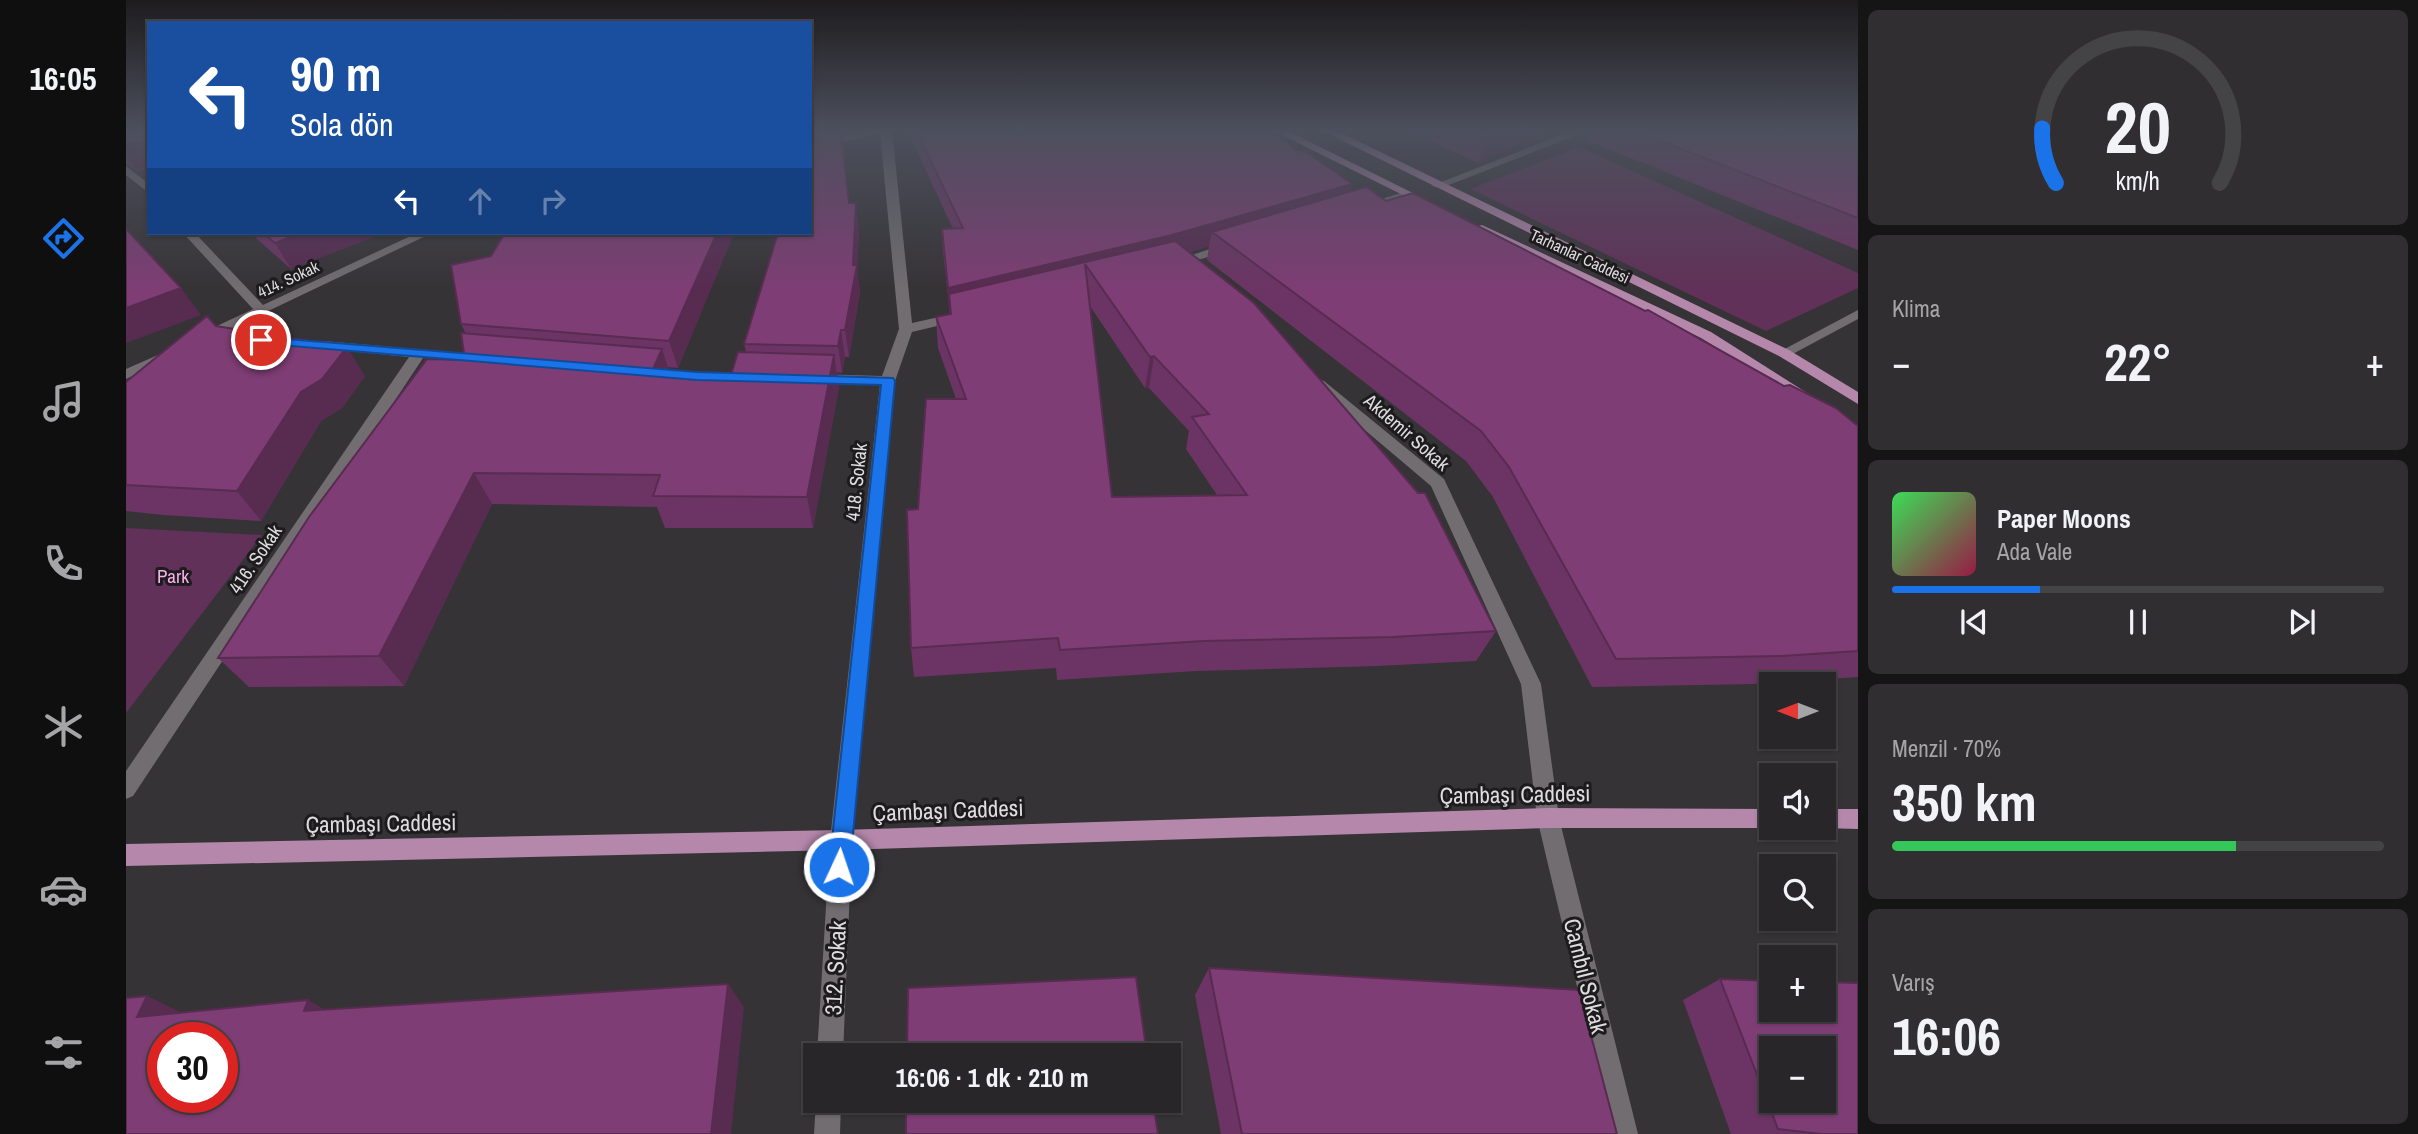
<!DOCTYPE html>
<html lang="tr">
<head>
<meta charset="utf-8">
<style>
	:root { --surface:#282628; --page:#302e30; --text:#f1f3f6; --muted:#a5a5a8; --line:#444345; --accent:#1a73e8 }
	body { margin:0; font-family:"Archivo Narrow",sans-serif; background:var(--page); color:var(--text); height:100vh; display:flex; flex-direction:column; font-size:26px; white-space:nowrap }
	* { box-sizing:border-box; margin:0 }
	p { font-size:23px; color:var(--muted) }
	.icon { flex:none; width:38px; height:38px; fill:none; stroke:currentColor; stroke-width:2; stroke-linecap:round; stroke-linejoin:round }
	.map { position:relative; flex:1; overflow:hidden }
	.side { display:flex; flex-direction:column; gap:10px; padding:10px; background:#161516; width:560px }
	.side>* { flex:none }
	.banner { position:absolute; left:21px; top:21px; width:665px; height:214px; border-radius:0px; box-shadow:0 2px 5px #0004,0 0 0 2px var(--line); background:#1a4fa0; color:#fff; overflow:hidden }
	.needle { width:46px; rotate:270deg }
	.tools { position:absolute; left:1633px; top:672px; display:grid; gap:14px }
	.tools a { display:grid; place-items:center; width:77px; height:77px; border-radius:0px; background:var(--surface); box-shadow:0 2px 5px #0004,0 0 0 2px var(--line); font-size:35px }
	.speed { position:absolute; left:21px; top:1022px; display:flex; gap:14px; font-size:35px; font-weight:700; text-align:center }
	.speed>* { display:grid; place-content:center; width:91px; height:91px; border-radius:50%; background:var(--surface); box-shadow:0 2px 5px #0004,0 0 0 2px var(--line); line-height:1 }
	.speed .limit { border:10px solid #d22; background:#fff; color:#111 }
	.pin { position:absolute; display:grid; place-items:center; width:60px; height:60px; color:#fff; margin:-30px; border:4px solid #fff; border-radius:50%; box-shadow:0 2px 7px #0007 }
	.me { position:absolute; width:77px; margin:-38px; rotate:3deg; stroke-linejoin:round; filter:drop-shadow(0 0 5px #0008) }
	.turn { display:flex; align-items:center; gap:24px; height:147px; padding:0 28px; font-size:32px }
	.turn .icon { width:91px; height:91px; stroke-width:2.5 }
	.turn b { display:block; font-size:49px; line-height:60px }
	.lanes { display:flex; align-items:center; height:66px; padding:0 28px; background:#0003; justify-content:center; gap:35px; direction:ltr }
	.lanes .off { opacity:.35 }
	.big { font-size:52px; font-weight:700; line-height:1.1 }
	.side .card { flex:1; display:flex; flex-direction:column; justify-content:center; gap:10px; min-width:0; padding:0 24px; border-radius:10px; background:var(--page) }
	.side .dial { align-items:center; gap:0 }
	.dial svg { height:182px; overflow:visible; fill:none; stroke:var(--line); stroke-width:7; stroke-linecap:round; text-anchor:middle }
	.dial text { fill:var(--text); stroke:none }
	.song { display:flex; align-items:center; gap:21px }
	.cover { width:84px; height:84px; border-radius:10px; background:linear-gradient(135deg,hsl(130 70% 55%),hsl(340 70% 35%)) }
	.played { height:7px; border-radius:4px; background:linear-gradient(90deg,var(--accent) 30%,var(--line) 30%) }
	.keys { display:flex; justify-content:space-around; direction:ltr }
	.heat { display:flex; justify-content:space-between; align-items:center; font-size:38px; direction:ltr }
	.charge { height:10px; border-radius:5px; background:linear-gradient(90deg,#34c759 70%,var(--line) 0) }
	.trip { position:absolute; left:677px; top:1043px; width:378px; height:70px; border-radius:0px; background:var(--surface); box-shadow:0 2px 5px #0004,0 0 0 2px var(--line); font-weight:700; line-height:70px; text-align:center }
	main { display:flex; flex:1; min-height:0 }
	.menu { display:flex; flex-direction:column; width:126px; justify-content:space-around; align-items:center; background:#100f10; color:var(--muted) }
	.menu .icon { width:49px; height:49px }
	.menu .on { color:var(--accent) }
	.menu b { font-size:32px; color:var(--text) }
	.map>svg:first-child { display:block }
</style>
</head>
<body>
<main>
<nav class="menu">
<b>16:05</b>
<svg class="icon on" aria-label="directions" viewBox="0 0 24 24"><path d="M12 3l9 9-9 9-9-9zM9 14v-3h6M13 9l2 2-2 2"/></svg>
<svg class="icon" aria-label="music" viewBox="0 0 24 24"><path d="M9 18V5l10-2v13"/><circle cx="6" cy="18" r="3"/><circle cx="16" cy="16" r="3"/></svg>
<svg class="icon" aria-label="phone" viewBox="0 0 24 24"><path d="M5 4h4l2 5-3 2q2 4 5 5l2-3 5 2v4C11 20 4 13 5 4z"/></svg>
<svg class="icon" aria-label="climate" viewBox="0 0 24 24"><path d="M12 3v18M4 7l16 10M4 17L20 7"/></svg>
<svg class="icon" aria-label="car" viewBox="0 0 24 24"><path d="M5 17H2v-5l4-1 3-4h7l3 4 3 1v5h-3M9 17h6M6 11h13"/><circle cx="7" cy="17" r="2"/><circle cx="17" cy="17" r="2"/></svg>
<svg class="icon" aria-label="filters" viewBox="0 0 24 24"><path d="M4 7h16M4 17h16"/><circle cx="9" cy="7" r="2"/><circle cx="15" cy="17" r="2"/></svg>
</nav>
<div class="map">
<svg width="1732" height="1134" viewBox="0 0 1732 1134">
	<rect width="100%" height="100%" fill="#363336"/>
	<!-- green -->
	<path fill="#613159" d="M1453,147l279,126v15l-92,43 -296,-142z
		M0,528l136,7 -136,178z"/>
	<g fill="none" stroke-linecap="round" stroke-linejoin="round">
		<!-- minor -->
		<path fill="#716d70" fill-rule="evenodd" d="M743,130h23l20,193 45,-10 7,4 -2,3 -50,12 -17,49 -43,459 -9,215h-26l13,-215 50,-455 -65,-1 -7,-5 7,-5 67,2 17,-47 -19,-195 -70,14v-6z
			M1448,130h16l-149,58 -10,-2z
			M0,166l23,18v9l-23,-18z
			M1281,191l4,1v4l-49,15 -6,-4z
			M57,233h12l68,72 154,-72h15l-227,108 -7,-4 2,-3 53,-25z
			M1105,242l4,1v6l-61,18 -6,-4z
			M1732,310v9l-69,37 -5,1 -7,-4z
			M197,341l164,14 7,4 -7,4 -64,-5 -290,438 -7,3v-28l283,-414 -91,-9 -2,-3z
			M41,351l5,1v6l-46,21v-10z
			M522,368l55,4 7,4 -7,4 -60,-5 -2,-3z
			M1193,379l5,2 120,98 97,205 18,134 79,316h-26l-75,-316 -16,-134 -90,-198 -117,-99 -2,-3 2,-3z
			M690,1100l25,1 -1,33h-26z"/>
		<!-- major -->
		<path fill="#b487ab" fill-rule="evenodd" d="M1146,130h14l149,74 -10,2z
			M1195,130h14l454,220 69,42v12l-79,-48z
			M1356,225l229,107 104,66 -7,5 -5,-2 -102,-63 -223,-106v-6z
			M1422,808l223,1v19h3h-226l-707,22 -715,16v-22l715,-14z
			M1698,809h34v20l-37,-1h3z"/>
	</g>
	<!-- wall -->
	<path fill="#6c3464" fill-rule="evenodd" d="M0,130h23v39l-11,3 -12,-8z
		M781,130h365l26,22 54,32 -2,8 36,9 398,185 74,40v251l-106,7 -160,3 -99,-190 -27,-36 -259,-201 2,-14 -19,6 306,379 -20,30 -99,5 -181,5 -139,9 -1,-12 -142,9 -3,-29 7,-139 38,-110 -18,-51 -2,-31 14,-3 -7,-62 -1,-23h11zM964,306l55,82h4l40,43 -3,18 31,46 -105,2z
		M1282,130h141l-71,33z
		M1456,130h276v120l-279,-113z
		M723,203l10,26 -2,40 3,23 -11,65h-4l-3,16 -5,-1 2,15 -26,141h-148l-8,-21 -165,-3 -88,182 -155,1 -31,-29 247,-298 1,-26 -5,-10 30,-68 243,-23 -56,135 -10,-1 2,7 61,1 15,-23 -2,-8z
		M124,233h133l-92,36z
		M90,326l149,50 -23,32 -21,13 -60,100 -98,-6 -37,-4v-129z
		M1083,968l408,166h-396l-26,-139z
		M1594,979l138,155h-127l-48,-134z"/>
	<!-- shaded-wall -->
	<path fill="#582b51" d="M1380,130h43l-71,33 9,-24z
		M23,140v29l-11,3 -12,-17v-10z
		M1226,184l-7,22 -133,26 -3,14 -41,12 -83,6 -136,30v17l-1,-23z
		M730,203l3,26 -2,40 3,23 -11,65 -4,-27 8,-65z
		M175,233h82l-92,36 -16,-26z
		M591,233h17l-56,135 -9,-27z
		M55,288l20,27 -75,28v-35z
		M715,330l4,27 -3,16 -4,-27z
		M221,347l18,29 -23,32 -21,13 -60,100 -24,-30 64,-99z
		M536,349l10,32 -21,-7z
		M708,355l5,32 -26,141 -6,-31z
		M1028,356l-5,32h-4l5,-31z
		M348,473l18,31 -88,182 -25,-30z
		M602,984l16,23 -13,127h-20z
		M21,996l50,24 -60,-3z
		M182,1000l40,23 -44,-12z"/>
	<!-- building -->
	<path fill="#7e3d74" stroke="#582b51" stroke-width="2" fill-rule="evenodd" d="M0,130h23v10l-23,5z
		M684,130h31l8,73h7l-3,62h4l-12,65h-4l-3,16 -94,-2 34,-111h32z
		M790,130h356l26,22 7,-1 47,33 -180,51 -224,53 -6,-59 21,-1z
		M1342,130h38l-19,9z
		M1507,130h225v88z
		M1240,187l20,14 27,-8 232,118 3,-1 136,76 6,-1 46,23 22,18v225l-76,5 -166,3 -107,-192 -28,-36 -269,-199z
		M0,229l55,59 -55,20z
		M137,233h38l-26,10z
		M379,233h212l-48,108 -208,-17 -10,-59 40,-9z
		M1049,241l79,62 164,190h7l71,138 -103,6 -189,4 -144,9 -2,-12 -147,10 -4,-138 11,-1 8,-110h40l-30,-82 15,-3 -2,-20zM959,264l65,93 4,-1 55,58 -17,3 55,78 -135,2z
		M81,316l9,10 131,21 -25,32 -21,13 -64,99 -111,-6v-103z
		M335,333l201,16 -11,25 80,1 7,-23 96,3 -27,142 -154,-1 7,-21 -186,-2 -95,183 -161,2 91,-141 118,-158 38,1z
		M1083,968l370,22 38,144h-375z
		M1010,977l11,78h-240l1,-67z
		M1594,979l51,2v29h53v-28l34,1v151h-37l-43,-5zM1645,1048h53v53h-53z
		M602,984l-17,150h-585v-136l21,-2 -10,21 171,-17 -4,11zM37,1038h59v59h-59z
		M780,1101h247l5,33h-252z"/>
	<!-- sky -->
	<linearGradient id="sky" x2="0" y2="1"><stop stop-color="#1e1c1e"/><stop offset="0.45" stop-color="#4c505d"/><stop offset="1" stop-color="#4c505d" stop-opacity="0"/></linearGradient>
	<rect width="1732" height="289" fill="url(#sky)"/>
	<!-- route -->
	<path fill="#1a73e8" stroke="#114b97" stroke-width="2" d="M135,337l436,35 196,6 2,3 -45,486 -3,7 -8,2 -7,-2 -3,-7 52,-482 -184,-5 -441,-37 -2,-3z"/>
	<g text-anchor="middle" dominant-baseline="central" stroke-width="6" stroke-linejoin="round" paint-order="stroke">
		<!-- far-street labels -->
		<g font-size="16" fill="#dedcdd" stroke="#1d1b1d">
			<text transform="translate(1454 256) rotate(25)">Tarhanlar Caddesi</text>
			<text transform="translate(162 279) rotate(-25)">414. Sokak</text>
		</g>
		<!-- street labels -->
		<g font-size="19" fill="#dedcdd" stroke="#1d1b1d">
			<text transform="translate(1281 432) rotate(41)">Akdemir Sokak</text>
			<text transform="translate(730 482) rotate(-84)">418. Sokak</text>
			<text transform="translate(129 559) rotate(-56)">416. Sokak</text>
		</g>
		<!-- park labels -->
		<g font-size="19" fill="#faafec" stroke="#1d1b1d">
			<text x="47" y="576">Park</text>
		</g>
		<!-- near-street labels -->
		<g font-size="23" fill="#dedcdd" stroke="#1d1b1d">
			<text transform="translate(1389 794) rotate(-1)">Çambaşı Caddesi</text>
			<text transform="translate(822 810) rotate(-2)">Çambaşı Caddesi</text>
			<text transform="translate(255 823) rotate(-1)">Çambaşı Caddesi</text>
			<text transform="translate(709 968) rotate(-87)">312. Sokak</text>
			<text transform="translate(1460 976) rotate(76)">Cambıl Sokak</text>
		</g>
	</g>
</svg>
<div class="tools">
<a><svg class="needle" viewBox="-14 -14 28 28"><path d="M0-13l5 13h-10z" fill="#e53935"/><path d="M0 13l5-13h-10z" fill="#a5a5a8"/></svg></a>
<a><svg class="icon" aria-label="sound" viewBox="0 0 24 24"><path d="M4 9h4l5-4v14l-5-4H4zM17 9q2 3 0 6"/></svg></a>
<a><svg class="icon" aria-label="search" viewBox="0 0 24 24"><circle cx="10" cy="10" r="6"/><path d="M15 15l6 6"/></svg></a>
<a>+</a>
<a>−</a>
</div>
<div class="speed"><div class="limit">30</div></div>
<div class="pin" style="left:135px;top:340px;background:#d93025"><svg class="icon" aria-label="arrive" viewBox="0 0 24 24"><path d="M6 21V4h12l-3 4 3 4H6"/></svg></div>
<svg class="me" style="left:713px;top:867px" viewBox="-20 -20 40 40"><circle r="17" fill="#1a73e8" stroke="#fff" stroke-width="3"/><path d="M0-11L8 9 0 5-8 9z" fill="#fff"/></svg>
<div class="trip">16:06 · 1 dk · 210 m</div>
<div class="banner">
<div class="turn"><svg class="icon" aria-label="left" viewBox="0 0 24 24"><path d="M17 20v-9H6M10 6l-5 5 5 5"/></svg><div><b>90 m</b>Sola dön</div></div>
<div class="lanes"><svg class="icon" aria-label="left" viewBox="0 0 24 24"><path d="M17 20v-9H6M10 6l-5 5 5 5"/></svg><svg class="icon off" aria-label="ahead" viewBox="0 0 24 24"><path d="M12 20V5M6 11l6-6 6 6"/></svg><svg class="icon off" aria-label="right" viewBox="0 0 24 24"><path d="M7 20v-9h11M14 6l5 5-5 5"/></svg></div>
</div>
</div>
<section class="side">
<div class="card dial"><svg viewBox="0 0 100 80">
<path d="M14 69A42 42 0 1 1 86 69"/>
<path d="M14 69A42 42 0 0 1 8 45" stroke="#1a73e8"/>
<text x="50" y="56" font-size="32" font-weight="700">20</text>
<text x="50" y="72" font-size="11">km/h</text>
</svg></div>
<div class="card"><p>Klima</p>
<div class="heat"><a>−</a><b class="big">22°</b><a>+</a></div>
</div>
<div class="card">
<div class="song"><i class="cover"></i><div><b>Paper Moons</b><p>Ada Vale</p></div></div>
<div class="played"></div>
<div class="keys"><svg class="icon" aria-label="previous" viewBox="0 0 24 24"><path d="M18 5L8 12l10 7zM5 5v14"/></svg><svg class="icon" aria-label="pause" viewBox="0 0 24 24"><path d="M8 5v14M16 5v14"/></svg><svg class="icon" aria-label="next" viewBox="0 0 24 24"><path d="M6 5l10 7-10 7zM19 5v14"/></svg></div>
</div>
<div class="card"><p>Menzil · 70%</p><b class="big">350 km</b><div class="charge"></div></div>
<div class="card"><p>Varış</p><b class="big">16:06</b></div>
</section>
</main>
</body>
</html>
